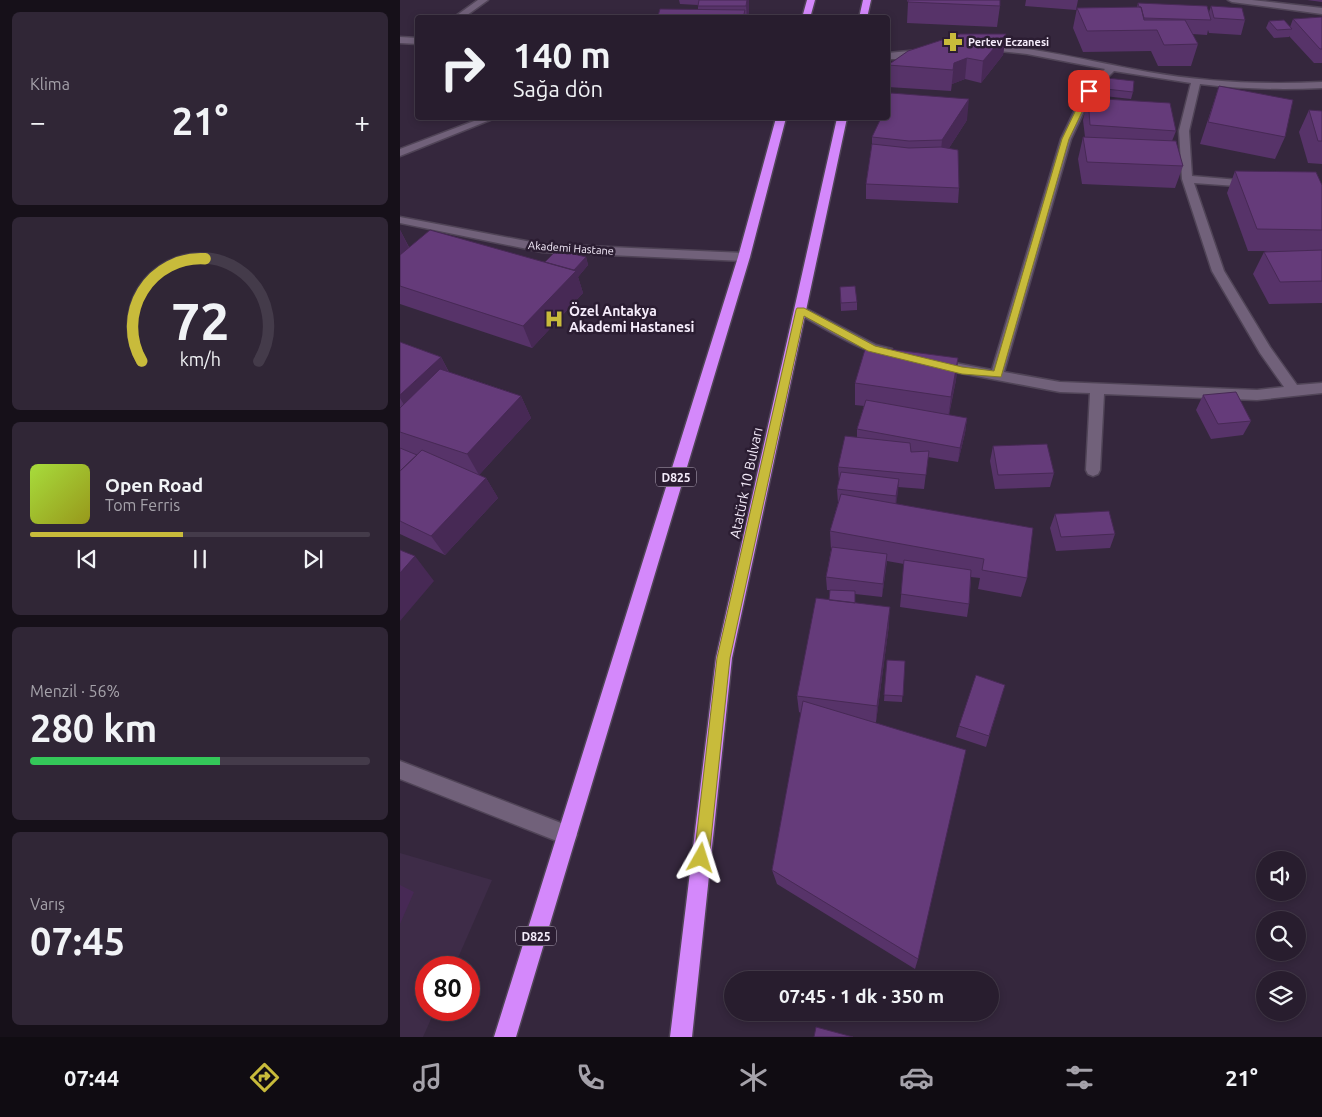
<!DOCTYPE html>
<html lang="tr">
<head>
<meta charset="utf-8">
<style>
	:root { --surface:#281d2e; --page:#302636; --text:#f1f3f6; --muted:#a5a2aa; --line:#443b4a; --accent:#c8bb3b }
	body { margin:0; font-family:Ubuntu,sans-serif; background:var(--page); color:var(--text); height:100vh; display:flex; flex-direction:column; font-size:19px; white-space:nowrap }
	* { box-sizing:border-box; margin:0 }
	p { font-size:16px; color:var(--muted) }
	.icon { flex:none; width:28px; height:28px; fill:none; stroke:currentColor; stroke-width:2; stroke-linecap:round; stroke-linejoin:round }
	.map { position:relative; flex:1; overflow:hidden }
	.side { display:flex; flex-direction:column; gap:12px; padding:12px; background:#161019; width:400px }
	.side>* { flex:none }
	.guide { position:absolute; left:15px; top:15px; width:475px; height:105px; border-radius:5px; box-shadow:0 2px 8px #0003,0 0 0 1px var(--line); background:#281d2e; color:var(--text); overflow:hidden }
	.buttons { position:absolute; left:856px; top:851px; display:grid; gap:10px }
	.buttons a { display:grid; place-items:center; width:50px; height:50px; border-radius:50%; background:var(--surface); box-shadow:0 2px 8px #0003,0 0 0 1px var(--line); font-size:25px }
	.speed { position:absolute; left:15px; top:956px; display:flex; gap:10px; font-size:25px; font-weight:700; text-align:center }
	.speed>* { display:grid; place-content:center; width:65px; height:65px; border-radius:50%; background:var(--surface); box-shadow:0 2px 8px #0003,0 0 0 1px var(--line); line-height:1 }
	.speed .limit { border:8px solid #d22; background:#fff; color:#111 }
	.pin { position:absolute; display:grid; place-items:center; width:42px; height:42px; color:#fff; margin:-21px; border-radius:10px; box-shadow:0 2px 8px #0006 }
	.me { position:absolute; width:55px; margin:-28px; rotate:6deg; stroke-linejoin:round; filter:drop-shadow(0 0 4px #0008) }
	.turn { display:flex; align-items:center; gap:18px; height:105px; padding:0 15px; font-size:22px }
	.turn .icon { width:65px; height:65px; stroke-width:2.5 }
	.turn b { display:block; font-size:35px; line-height:42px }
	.big { font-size:38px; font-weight:700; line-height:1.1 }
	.side .tile { flex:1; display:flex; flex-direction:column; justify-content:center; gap:8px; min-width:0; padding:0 18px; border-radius:8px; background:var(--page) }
	.side .dial { align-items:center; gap:0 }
	.dial svg { height:130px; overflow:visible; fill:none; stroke:var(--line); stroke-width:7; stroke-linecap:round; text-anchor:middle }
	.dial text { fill:var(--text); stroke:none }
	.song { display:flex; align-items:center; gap:15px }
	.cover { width:60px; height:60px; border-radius:8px; background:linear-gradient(135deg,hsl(80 70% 55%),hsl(60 70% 35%)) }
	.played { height:5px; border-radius:2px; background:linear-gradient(90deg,var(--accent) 45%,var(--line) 45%) }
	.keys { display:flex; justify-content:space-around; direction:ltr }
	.heat { display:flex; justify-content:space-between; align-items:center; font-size:28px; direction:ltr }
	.charge { height:8px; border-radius:4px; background:linear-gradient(90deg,#34c759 56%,var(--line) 0) }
	.trip { position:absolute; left:324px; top:971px; width:275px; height:50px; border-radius:25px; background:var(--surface); box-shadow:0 2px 8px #0003,0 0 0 1px var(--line); font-weight:700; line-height:50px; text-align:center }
	.tabs { display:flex; height:80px; justify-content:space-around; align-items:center; background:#100c12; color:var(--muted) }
	.tabs .icon { width:35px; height:35px }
	.tabs .on { color:var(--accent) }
	.tabs b { font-size:22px; color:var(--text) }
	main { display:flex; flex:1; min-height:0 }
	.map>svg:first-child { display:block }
</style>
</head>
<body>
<main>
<section class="side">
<div class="tile"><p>Klima</p>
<div class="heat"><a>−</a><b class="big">21°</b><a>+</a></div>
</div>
<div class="tile dial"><svg viewBox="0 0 100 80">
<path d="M14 69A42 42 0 1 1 86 69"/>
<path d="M14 69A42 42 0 0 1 53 6" stroke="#c8bb3b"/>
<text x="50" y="56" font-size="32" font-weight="700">72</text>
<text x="50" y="72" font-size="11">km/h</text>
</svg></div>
<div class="tile">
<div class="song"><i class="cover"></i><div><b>Open Road</b><p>Tom Ferris</p></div></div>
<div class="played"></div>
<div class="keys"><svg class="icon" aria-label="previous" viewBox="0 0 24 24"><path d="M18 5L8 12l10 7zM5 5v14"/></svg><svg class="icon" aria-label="pause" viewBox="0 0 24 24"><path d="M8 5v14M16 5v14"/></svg><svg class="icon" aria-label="next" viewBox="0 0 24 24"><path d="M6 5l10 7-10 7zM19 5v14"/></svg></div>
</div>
<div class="tile"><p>Menzil · 56%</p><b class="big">280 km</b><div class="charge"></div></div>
<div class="tile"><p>Varış</p><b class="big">07:45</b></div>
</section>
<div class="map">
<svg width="922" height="1037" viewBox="0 0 922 1037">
	<rect width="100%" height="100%" fill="#35273d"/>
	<!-- built -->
	<path fill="#3e2c48" d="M0,853l92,27 -38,87 -28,1v42h9l-12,27h-23z"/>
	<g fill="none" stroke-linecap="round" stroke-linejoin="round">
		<!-- minor casing -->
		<g stroke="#504457" stroke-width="3">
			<path id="minor" d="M78,0h10l-25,18h-10z
				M828,0h24l70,8v6l-90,-12z
				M0,37l18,1v6l-18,-1z
				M584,44c56,4 109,18 164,28 57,10 116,13 174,10v6c-41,2 -81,1 -122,-4l-11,47 3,45 58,5 5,3 -5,3 -56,-4 30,88 46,76 27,38 25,-2v10l-65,7 -153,-6 -4,76 -2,4 -5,2 -5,-2 -2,-4 4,-77 -30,-1 -126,-24 -2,-3 2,-3 5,-2 53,10 69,-231 23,-48 21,-22 -78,-15 -46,-5 -1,-2zM714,71l77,12 -12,48 3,48 30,92 48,82 24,34 -27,3 -197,-8 -56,-10 67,-233 22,-47z
				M519,50l3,1v4l-20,4h-14v-6z
				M82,118h13l-95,38v-7z
				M0,217l142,27 202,9 6,4 -6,4 -202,-9 -142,-29z
				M401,306l75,39 16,4 1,3 -1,3c-18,5 -77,-32 -95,-42l-2,-3 2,-3z
				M0,761l174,67 3,7 -3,7 -7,3 -167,-66z"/>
		</g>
		<!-- highway casing -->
		<g stroke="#504457" stroke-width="3">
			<path id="highway" d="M407,0h8l-5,18h-8z
				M463,0h8l-4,18h-8z
				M376,118h10l-36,139 -234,780h-22l244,-780z
				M437,118h10l-115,540 -40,379h-22l46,-379z"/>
		</g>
		<!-- minor -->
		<use href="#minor" fill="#71617a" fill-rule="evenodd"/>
		<!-- highway -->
		<use href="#highway" fill="#d488fb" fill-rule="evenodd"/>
	</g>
	<!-- wall -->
	<path fill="#573369" d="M279,0h70v9l-1,9h-108l18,-2 40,-7v-4l-18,-1z
		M507,0h93v6l-3,21 -90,-4 1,-21 -1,-1z
		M626,0h52l-2,10 -51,-4z
		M907,0h15v2z
		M738,3l71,9 2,-6 34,14 -4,15 -32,-2 -1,-3 -1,5 -15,-1 6,10 -7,22h-33l-7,-15 -68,1 -10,-24 4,-20 60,-1z
		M922,17v46h-8l-25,-27v1l-15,1 -8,-10 3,-7 21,6 3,-8z
		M606,34l-3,21 -22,28 -16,-4 -13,5 -1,7 -63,-4v-22z
		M707,78l26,14 -2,7 -27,-3z
		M819,86l66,51 -10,22 -75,-15z
		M688,98l88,33 -4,10 11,25 -8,22 -93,-4 -4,-25 5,-22h2l-2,-17z
		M909,110l13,1v53l-14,-1 -9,-31z
		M567,120l-18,28 10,40 -1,15 -92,-4v-15l6,-40v-7z
		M835,171l87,14v118l-53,1 -16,-30 11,-22 4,-1h-20l-21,-58z
		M0,230l9,17 136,15 41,-5 2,8 -10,12 5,16 -51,55 -132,-44z
		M440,287l17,15v8l-16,1z
		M0,342l41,15 8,15 72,24 10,22 -52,57 7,3 12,20 -53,57 -45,-21z
		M558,358l-2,22 -7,35 18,3 -2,15 -7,29 -30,-5 -4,32 -26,-2 -2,17 131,74 -6,19 -43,-8 2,-11 -9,-1 -2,27 -2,13 -67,-10 4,-43 -17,-3 -5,36 -27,-3v9l34,22 -13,97h-3l45,237 -3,10 -138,-85 -5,-14 29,-157 -2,-1 -2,-16 32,-96 1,-10h-3l-1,-13 5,-27 -1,-19 8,-28 -1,-14 2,-8 -1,-14 19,-30v-8l7,-23 -9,-1v-22z
		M803,395l48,26 -8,14 -32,4 -15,-29z
		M593,446l61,27 -4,14 -55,2 -5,-28z
		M655,514l60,20 -5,14 -54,3 -6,-23z
		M487,660l18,1 -3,41 -18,-1z
		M605,685l-19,62 -30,-10 3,-11z"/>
	<!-- shaded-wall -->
	<path fill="#472955" d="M347,0h2v9l-1,9h-1l-1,-12z
		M606,34l-3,21 -22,28 2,-22z
		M567,58l-2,21 -13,5 -1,7 3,-28z
		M569,99l-2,21 -27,42 2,-22z
		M0,230l10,20 -10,8z
		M186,257l2,8 -10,12 5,16 -51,55 -9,-22z
		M41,357l11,22 -40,39 -12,-20v-3z
		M558,358l-2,22 -8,38 3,-21z
		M121,396l10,22 -52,57 -12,-21z
		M567,418l-2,15 -7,29 2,-14z
		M86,478l12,20 -53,57 -14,-19z
		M499,479l-1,14 -3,17 1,-14z
		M487,554l-1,13 -4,30 1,-13z
		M15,556l19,25 -34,40v-48z
		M490,607l-1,18 -13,97 1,-16z
		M0,885l14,7 -14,32z"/>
	<!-- building -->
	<path fill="#653b7a" stroke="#472955" d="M299,0h48l-1,6h-48z
		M508,0h92v6l-92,-4z
		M738,3l69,3 4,14 -67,-2 -3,-11h-2z
		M811,6l31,2 3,12 -31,-2z
		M741,7l3,13h41l13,24 -34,1 -7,-15 -70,1 -10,-23z
		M260,9l85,1 -2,8h-7v-2h-78z
		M241,16h95v2h-96z
		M922,17v32h-2l-27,-30z
		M884,20l8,9 -15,1 -8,-9z
		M560,34h46l-23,27 -16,-3 -13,5 -1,7 -65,-5 20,-14z
		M707,78l27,3 -1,11 -27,-3z
		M819,86l74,14 -8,37 -77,-15z
		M491,93l78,6 -27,41 -33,1 -37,-4 9,-19h7v-16z
		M688,98l82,5 6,28 -86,-6z
		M909,110l13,1v30h-4z
		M683,137l93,4 7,25 -96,-4z
		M472,144l37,4 32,-1 17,3 1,38 -93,-4z
		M835,171l81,1 6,13v45l-65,-1z
		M30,230l146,41 -53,55 -123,-40v-31z
		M157,250l29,7 -12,13 -29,-8z
		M922,250v31l-42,1 -16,-30z
		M455,286l2,16 -16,1 -1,-16z
		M0,342l41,15 -41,38z
		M466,346l92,12 -7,39 -96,-14z
		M40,369l81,27 -54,58 -67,-22v-24z
		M836,392l15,29 -33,3 -15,-29z
		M466,400l101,18 -7,30 -103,-19z
		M445,436l65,7 1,9 18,-1 -3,24 -88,-8z
		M647,444l7,29 -56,2 -5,-29z
		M0,448l17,7 -17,16z
		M22,450l64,28 -55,58 -31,-15v-50z
		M441,472l58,7 -3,17 -59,-7z
		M441,494l192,34 -6,50 -45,-8 2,-11 -154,-28z
		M709,511l6,23 -54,3 -6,-23z
		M432,547l55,7 -4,30 -57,-7z
		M0,550l15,6 -15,17z
		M504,560l67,10 -2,34 -68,-10z
		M430,590l25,1v12l-26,-3z
		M416,598l74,9 -13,99 -80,-10z
		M487,660l18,1 -2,35 -19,-1z
		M576,675l29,10 -16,51 -30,-10z
		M403,701l163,49 -48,209 -146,-89z
		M416,1027l37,10h-39z"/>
	<!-- route -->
	<path fill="#c8bb3b" stroke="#827a26" d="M686,89l6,2 -23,48 -68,238 -39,-3 -94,-23 -64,-35 -74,342 -21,200 -3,5 -5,2 -5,-2 -2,-5 23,-200 79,-348 1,-2h7l71,38 87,21 32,4 68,-232z"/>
	<!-- icons -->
	<defs>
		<g id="pharmacy-bare" transform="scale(1.5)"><path d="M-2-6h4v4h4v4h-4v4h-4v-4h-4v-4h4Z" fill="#c8bb3b" stroke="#2b1d32" stroke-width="2.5" paint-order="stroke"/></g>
		<g id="hospital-bare" transform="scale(1.5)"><path d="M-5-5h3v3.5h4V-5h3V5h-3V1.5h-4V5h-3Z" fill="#c8bb3b" stroke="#2b1d32" stroke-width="2.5" paint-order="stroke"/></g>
	</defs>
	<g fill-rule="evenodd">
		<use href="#pharmacy-bare" x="553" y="42"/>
		<use href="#hospital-bare" x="154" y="319"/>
	</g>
	<g text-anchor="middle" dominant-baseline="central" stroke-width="5" stroke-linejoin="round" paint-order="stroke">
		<!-- far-poi labels -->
		<g font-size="11" font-weight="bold" fill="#f5ecfb" stroke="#2b1d32" text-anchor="start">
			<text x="568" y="42">Pertev Eczanesi</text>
		</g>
		<!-- far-street labels -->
		<g font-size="11" fill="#f5ecfb" stroke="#2b1d32">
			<text transform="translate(171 248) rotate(4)">Akademi Hastane</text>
		</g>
		<!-- shield labels -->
		<g fill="#2b1d32" stroke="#b8aebf" stroke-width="1">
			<rect x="256" y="467.5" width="40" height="19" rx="4"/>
			<rect x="116" y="926.5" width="40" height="19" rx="4"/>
		</g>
		<g font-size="12" font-weight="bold" fill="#f5ecfb">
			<text x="276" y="477">D825</text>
			<text x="136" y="936">D825</text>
		</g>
		<!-- poi labels -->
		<g font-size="14" font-weight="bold" fill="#f5ecfb" stroke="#2b1d32" text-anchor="start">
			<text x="169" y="311">Özel Antakya<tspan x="169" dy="16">Akademi Hastanesi</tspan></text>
		</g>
		<!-- street labels -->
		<g font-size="14" fill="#f5ecfb" stroke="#2b1d32">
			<text transform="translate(346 483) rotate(-78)">Atatürk 10 Bulvarı</text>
		</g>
	</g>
</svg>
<div class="buttons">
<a><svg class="icon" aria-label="sound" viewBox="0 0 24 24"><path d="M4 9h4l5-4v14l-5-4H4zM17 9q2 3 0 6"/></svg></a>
<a><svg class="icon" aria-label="search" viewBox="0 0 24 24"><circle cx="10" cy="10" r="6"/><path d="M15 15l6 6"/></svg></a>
<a><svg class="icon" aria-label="layers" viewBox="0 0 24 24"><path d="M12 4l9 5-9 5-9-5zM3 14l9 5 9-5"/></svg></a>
</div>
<div class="speed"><div class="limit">80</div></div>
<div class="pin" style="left:689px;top:91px;background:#d93025"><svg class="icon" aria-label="arrive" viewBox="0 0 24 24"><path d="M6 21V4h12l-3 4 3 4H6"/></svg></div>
<svg class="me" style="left:301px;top:858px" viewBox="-20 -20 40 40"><path d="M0-17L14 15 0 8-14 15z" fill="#c8bb3b" stroke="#fff" stroke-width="4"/></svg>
<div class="trip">07:45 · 1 dk · 350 m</div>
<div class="guide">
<div class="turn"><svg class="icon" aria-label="right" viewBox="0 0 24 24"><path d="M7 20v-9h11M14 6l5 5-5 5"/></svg><div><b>140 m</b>Sağa dön</div></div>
</div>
</div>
</main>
<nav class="tabs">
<b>07:44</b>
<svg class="icon on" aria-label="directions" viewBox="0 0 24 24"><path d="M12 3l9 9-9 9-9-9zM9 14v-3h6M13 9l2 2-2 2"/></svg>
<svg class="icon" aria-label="music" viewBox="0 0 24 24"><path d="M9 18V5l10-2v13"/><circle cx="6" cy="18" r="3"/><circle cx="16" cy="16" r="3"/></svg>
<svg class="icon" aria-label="phone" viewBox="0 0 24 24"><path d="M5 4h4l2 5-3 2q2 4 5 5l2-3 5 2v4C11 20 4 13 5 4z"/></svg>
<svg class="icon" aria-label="climate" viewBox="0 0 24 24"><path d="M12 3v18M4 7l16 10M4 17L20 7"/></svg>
<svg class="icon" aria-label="car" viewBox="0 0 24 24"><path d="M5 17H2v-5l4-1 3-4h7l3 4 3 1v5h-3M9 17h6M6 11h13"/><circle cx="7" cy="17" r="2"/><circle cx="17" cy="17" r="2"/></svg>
<svg class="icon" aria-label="filters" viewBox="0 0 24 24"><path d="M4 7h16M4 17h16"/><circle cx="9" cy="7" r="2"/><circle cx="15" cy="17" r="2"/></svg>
<b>21°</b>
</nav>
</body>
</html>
